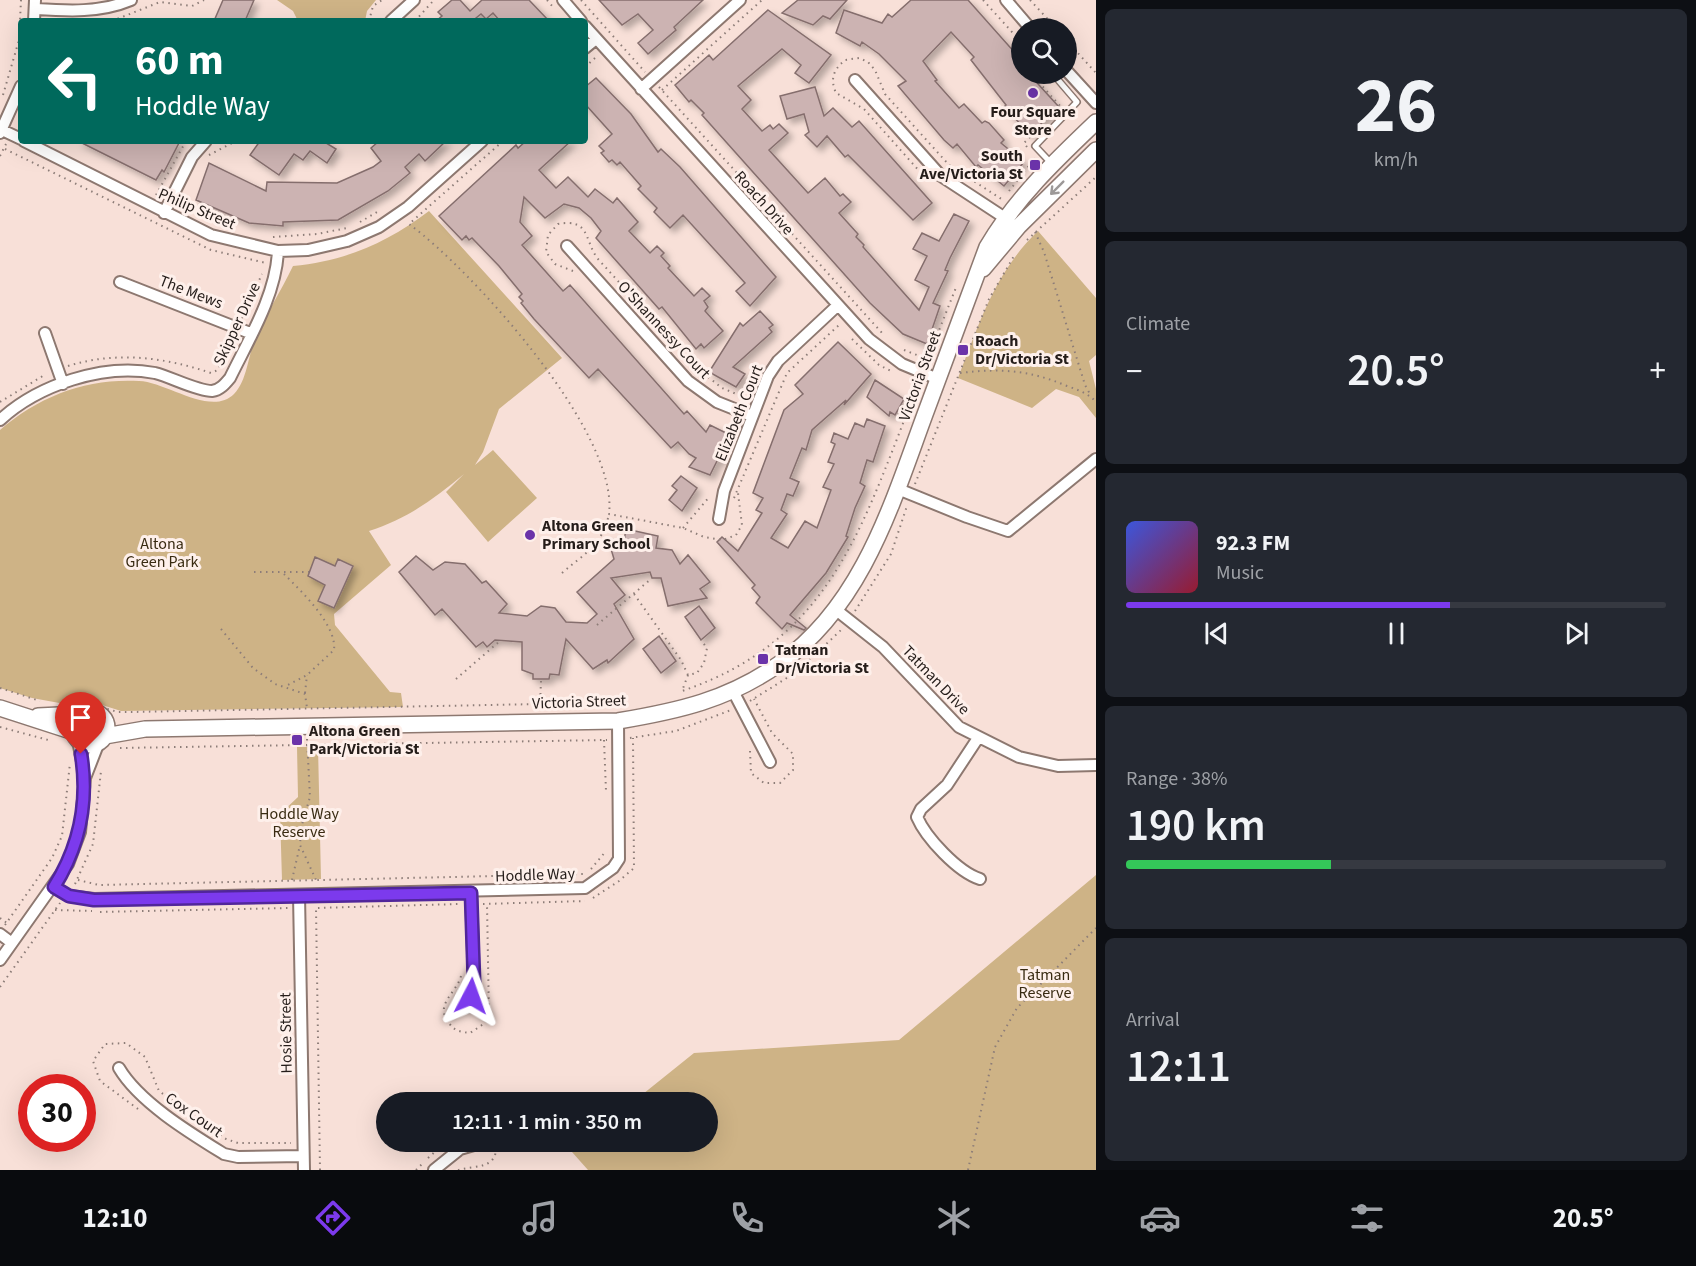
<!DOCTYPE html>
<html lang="en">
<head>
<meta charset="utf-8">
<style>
	:root { --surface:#171b24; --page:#242831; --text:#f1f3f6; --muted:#9ea1a6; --line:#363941; --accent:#7c3aed }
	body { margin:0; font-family:"Source Sans 3",sans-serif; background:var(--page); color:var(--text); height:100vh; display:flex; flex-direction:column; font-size:22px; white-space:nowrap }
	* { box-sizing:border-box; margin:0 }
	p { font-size:20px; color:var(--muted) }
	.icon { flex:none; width:33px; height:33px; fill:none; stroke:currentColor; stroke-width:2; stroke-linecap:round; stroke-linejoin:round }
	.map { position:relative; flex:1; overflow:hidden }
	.sheet { display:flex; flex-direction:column; gap:9px; padding:9px; background:#0d0f14; width:600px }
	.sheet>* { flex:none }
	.banner { position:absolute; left:18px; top:18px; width:570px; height:126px; border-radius:6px; box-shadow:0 6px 24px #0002; background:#00695c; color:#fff; overflow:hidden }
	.buttons { position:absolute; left:1011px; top:18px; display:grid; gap:12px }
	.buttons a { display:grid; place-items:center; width:66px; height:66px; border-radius:50%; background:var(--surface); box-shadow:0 6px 24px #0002; font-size:30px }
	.speed { position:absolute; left:18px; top:1074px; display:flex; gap:12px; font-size:30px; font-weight:700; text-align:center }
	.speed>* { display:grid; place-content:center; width:78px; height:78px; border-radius:50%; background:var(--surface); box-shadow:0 6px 24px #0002; line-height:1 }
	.speed .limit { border:9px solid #d22; background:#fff; color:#111 }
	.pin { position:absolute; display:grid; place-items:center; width:51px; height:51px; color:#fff; margin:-62px -26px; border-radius:50% 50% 50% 0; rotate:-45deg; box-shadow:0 0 6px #0007 }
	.pin .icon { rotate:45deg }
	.me { position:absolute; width:66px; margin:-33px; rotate:4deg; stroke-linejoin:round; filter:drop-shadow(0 0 4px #0008) }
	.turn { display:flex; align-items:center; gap:21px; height:126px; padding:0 18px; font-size:27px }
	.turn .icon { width:78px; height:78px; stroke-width:2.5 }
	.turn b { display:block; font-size:42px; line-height:51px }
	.big { font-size:45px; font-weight:600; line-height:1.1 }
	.sheet .tile { flex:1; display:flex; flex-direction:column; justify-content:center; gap:9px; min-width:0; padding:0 21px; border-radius:9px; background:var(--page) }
	.sheet .dial { align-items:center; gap:0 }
	.dial b { font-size:78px; line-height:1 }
	.song { display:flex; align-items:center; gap:18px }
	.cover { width:72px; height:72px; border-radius:9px; background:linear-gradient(135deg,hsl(230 70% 55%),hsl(350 70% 35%)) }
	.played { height:6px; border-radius:3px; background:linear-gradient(90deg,var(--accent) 60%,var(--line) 60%) }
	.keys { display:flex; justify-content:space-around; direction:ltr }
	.heat { display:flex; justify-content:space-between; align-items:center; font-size:33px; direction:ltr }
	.charge { height:9px; border-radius:4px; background:linear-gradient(90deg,#34c759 38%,var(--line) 0) }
	.trip { position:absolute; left:376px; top:1092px; width:342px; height:60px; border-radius:30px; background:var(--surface); box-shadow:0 6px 24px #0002; font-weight:600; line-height:60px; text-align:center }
	.tab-bar { display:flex; height:96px; justify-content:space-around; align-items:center; background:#090b0e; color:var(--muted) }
	.tab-bar .icon { width:42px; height:42px }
	.tab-bar .current { color:var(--accent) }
	.tab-bar b { font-size:27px; color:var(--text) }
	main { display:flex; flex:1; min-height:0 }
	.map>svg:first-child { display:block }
</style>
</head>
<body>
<main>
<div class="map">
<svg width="1096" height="1170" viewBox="0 0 1096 1170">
	<defs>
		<filter id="shadow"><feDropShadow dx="4.5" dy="4.5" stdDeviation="3" flood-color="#0004"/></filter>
	</defs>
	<rect width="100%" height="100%" fill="#f8e0d8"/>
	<!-- green -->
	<path fill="#ceb386" d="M277,0h99l-9,11 -2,10h-67l-5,-10z
		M429,211l133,147 -63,51 -16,43 -8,13 18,-15 44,48 -49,44 -42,-50 18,-18c-30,25 -57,45 -95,57l22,34 -57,49 1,11 55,67 11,1 2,14 -282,4 -22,-7h-34l-33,-6 -32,-10v-258c39,-34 87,-52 139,-49 28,1 72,36 95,13 13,-13 14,-38 21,-55 11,-25 26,-48 38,-73 52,-5 94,-23 136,-55z
		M1038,231l58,67v57l-7,6 7,28v29l-17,-21 -23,-8 -24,19 -74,-30c21,-54 37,-106 80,-147z
		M81 728a9 9 0 1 1 18 0a9 9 0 1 1-18 0Z
		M297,747h21l3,132 -39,1 -2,-66 18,-17z
		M1096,875v295h-508l-16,-18 13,-10h123v-40h-75l61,-49 205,-13z"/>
	<!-- building -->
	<path fill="#ccb3b2" stroke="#856e6d" stroke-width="1.5" filter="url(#shadow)" d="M223,0h31l-9,21h-31z
		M452,0h8l10,11 12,-11h47l20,21h-49l-7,-8 -7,6 -5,-5 -5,4 3,3h-43l6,-5 -4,-4z
		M599,0h104l-29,27 2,3 -28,24 -10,-11 15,-13 -15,-16 -16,11z
		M798,0h49l-17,19 -7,-3 -10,9 -31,-12z
		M911,0h57l48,54 6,-5v25h7l30,33 -29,27 -26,-27 2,-2 -35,-45 3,-3 -23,-25 -28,29 14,19 -2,1 24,27 5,-4 18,19 3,-2 4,2 15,17 -3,3 23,19 -20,24 -26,-21 -2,2 -19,-23 -4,4 -9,-8 -46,-54 8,-5 -27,-27 -17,-12 -2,4 -24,-13 8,-23 38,13 6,-9 4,3z
		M768,10l63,45 -22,28 -14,-10 6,-8 -19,-16 -44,37 13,14 -9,9 20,22 8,-6 3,4 6,-5 9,9 -19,17 39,43 17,-15 15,18 3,-2 8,8 -12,11 19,21 -2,3 8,8 -1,2 56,63 10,-23 -14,-7 12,-24 -14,-7 9,-16 17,8 15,-27 15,7 -19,37 -5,12 3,1 -15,32 7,3 -13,38 -24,-10 -33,-31 -168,-188 2,-2 -13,-13 -2,2 -14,-17 34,-30 4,5z
		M596,78l35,36 27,38 3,-3 19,18 96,110 -26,29 -14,-15 9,-8 -62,-68 -13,13 -16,-16 3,-4 -19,-19 3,-3 -21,-24 -3,3 -5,-5 -3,2 -8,-9 3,-2 -5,-5 13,-12 -27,-30v-17z
		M815,87l9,29 9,-8 19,19 7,-6 73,82 -19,17 -65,-65 -3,2 -18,-21 -10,11 -12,-12 4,-3 -5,-18 -17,5 -7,-23z
		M78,141h102l-16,31 -2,-2 -6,10z
		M260,141h63l13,8 -9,14 -17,-12 -7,9 -9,-6 -15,21 -29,-20z
		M379,141h67l-21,20 -6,-7 -14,13 5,6 -22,18 -50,29 -55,2v4l-34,-3 -53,-23 13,-37 57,28 1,-9 70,1 36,-16 8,-6 -10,-13z
		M526,141h45l-32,29 17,18 12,-11 20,20 7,-8 18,14 4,-5 21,24 -9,9 21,22 7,-7 7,7 -3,3 9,10 -2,2 26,28 8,-8 8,8 -6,5 4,6 -3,4 18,20 -19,17 -3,-4 -5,5 -34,-42 -3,2 -63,-71 5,-7 -10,-13 -12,-10 -15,-4 -19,14 -21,-21 -4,25 12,14 -10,9 41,46 7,-6 114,129 3,-3 19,21 4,-7 18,9 -6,26 -4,-1 -8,16 -21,-8 7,-9 -7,-4 -11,-12 -7,6 -73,-79 -9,9 -55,-59 -13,-16 2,-2 -4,-4 3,-3 -23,-28 -27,-28 -3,2 -3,-4 -4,4 -23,-24 77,-71 2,3z
		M760,311l13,14 -4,3 3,4 -39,35 12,7 -9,13 -27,-15 31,-49 3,3z
		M838,342l33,32 -27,31 2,-5 -34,30 -6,20 -4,-2 -12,30 9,4 -6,14 -6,-2 -6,16 6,4 -16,24 17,10 17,-27 12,7 14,-38 -8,-3 11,-23 -6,-2 7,-18 -4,-2 3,-9 14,6 7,-16 9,4 3,-8 18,7 -12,36 -6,-2 -7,23 5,3 -10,22 -9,28 2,1 -22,36 -36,42 16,13 -2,2 -17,-7 -5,6 -26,-26 4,-6 -8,-9 3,-3 -38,-43 5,-5 16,14 24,-38 -6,-3 7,-12 -10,-5 31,-83 19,-16 -8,-9z
		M875,380l29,19 -9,16 -5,-3 -1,4 -22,-19z
		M681,476l16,12 -15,23 -13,-11 8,-10 -5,-4z
		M626,529l32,7 -2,12 16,2 8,14 8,-9 22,27 -10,7 7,9 -39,8 -7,-28h-9l-2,-6 -39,6 14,17 -11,9 20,35 -26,24 -1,-3 -14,9 -27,-30 -7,36 -9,-1 -1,5h-16v-5l-11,-4v-28l-27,-2 -8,7 -4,-5 -7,5 -34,-38 -7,6 -36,-43 17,-16 17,14 12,-8 20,2 17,19 4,-2 21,23 -8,9 28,3 14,-10 14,2 11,14 21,1 10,-9 -20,-22 37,-33 -6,-20 16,2z
		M315,557l20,9 3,-7 15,7 -19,42 -16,-7 7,-16 -17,-9z
		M699,606l16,22 -14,12 -16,-23z
		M659,636l17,25 -15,12 -18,-24z"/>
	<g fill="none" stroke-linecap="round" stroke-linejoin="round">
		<!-- lane casing -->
		<g stroke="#8d7870" stroke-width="8">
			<path id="lane" d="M1051,163l-16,-17 42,-44 -24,-28"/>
		</g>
		<!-- street casing -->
		<g stroke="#8d7870" stroke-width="14">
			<path id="street" d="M563,0l18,21
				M1006,0l24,28
				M35,9c33,2 65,4 96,-9
				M34,21l1,-21
				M391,21l23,-21
				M585,26l284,313 33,25 36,15
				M585,48l11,-9
				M1066,70l30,33
				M855,80l86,96 64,42
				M641,89l99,-89
				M2,130l19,9
				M0,133l21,-47
				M24,141l187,94 67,16 30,-1 39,-9 32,-14 29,-20 74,-66
				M164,213l28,-56 14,-16
				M567,246l121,135 29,21 35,14
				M120,282l130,51
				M45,333l18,51
				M0,420c38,-35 103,-57 155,-47 16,4 42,18 57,18 8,-1 13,-7 18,-13 19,-39 46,-83 48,-127
				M898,489l69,28 41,14 88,-72
				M719,519l5,-28 44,-115 10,-15 59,-55
				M835,609l48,38 76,80 60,30 39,9 38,-1
				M733,691l37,71
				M978,738l-31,47 -26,24 -4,8c9,21 41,55 63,62
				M78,740l7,38
				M54,887l15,9 25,3 491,-11 28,-20 6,-9 -1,-138
				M299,895l5,275
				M0,934l12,9
				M0,960l68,-96 12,-32 5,-54 14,-36
				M466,1007l8,-25 -3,-89
				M119,1068c20,34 71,65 105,86l14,3 65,-1
				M434,1170l26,-21 14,-4"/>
		</g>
		<!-- secondary casing -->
		<g stroke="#8d7870" stroke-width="18">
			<path id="secondary" d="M983,269l36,-43 77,-76
				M0,708l74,24
				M73 728a17 17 0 1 1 34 0a17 17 0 1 1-34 0Z
				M38,716l42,-2
				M105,736l40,-7 473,-8c60,-10 110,-21 161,-57 82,-57 112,-157 145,-247 21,-56 42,-114 63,-170 29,-49 68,-86 109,-125"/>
		</g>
		<!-- path -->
		<path stroke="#8d7d78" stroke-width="2" stroke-dasharray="1.5 4.5" stroke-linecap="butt" d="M547,0l6,7
			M581,0l64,72
			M983,0l39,43
			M1030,0l26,28
			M112,21l48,-19 32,4 12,-6
			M369,21l4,-15 9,-6
			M415,21l19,-21
			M1066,40l30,33
			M585,67l11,-10
			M1040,74l-5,4 26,29
			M659,87l224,247
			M662,90l100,-90
			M3,95l16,-55 2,-40
			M503,141l-94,83c64,47 210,209 200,290l74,14 21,9 19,3 13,-5 6,-10 -4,-32
			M1027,147l-3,-4 7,-7
			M5,149l206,101 55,13
			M209,155l27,-14
			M0,156l6,-12
			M921,173l-57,-64 -28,-16c-6,-14 -3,-23 9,-33l14,-2 9,4 7,8 10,24 64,71 54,35
			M1009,191l26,-33
			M156,195l30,-54
			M360,222l19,-11
			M1035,232l9,20 41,133 6,11
			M273,237l44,-3 30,-6
			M1027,240l69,-63
			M573,271l-18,-7 -9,-12 2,-17 10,-11c33,-6 26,17 40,35l99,109 25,20 24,10
			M242,318l20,-44
			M852,339l27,26 12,6
			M904,350l23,9
			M926,363l31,-78
			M68,366c48,-15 96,-9 143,7l7,-3 15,-33
			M960,373c41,-5 69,-3 107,13 11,4 21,7 29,16
			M0,402l46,-28
			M915,484l74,-185 25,-43
			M734,498l53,-125 52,-48
			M683,528l27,-32
			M254,572h55
			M562,573c23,-20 40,-27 47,-59
			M284,574c17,17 53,51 50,76l-27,25 -21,11
			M634,594l47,66 7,15 9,-2 7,-10 3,-15 -6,-8
			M855,611l36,-57 16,-48
			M597,625l55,-47
			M221,629l32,39 22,16 30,10 2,14
			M688,675l-6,16c154,-52 182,-173 237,-308
			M456,679l45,-39
			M541,681l-1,24 3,3
			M0,688l40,13
			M305,693l2,-18
			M750,701l48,-30 43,-41
			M90,704l28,8h13l409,-8
			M0,727l52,14
			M630,738l46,-7 55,-21
			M307,739l3,58 -9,31 -1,17 16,35
			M604,740l2,51
			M120,748l487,-8
			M750,751l1,22 13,10h16l13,-13v-16l-21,-21 -18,-34
			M591,869l15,-18
			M78,880l21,5 485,-11
			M292,880l8,-35
			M75,884l18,-40 8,-73
			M593,898l26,-17 15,-13 -1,-130
			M483,904l102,-3
			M55,910l37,1
			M100,912l190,-4
			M0,918l7,5
			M5,925l47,-67 10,-22 8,-73
			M461,976c-5,18 -27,28 -12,47 5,8 12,9 21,10l15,-10 4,-8 -2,-111
			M0,987l60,-84
			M138,1109l-38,-28 -7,-20 12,-17 21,-1 19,14 14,34 67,48 12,4h53
			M428,1158l18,-16
			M320,1170l-4,-262 143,-4
			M416,1170l8,-8
			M458,1170c18,-5 41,0 38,-28
			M968,1170l27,-123 22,-39 79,-80"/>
		<!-- lane -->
		<use href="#lane" stroke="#fff" stroke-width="5"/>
		<!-- street -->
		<use href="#street" stroke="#fff" stroke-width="10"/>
		<!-- secondary -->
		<use href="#secondary" stroke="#fff" stroke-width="15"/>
	</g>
	<!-- one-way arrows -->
	<defs><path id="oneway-shaft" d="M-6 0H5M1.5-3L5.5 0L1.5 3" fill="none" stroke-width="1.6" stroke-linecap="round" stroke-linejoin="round" transform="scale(1.5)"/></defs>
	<use stroke="#9d9998" href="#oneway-shaft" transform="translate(1057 188) rotate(135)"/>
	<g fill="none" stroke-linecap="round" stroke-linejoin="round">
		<!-- route casing -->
		<g stroke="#51269a" stroke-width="15">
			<path id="route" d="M81,754c8,48 -2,93 -27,133l15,9 25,4 377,-7 3,89 -3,14"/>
		</g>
		<!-- route -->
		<use href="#route" stroke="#7c3aed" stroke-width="10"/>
	</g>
	<!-- markers -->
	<g fill="#6b33a9" stroke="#fef0eb" stroke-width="2">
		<circle cx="1033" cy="93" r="6"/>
		<rect x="1029" y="159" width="12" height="12" rx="3"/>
		<rect x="957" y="344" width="12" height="12" rx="3"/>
		<circle cx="530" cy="535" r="6"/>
		<rect x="757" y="653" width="12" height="12" rx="3"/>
		<rect x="291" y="734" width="12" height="12" rx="3"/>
	</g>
	<g text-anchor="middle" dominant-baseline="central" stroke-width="6" stroke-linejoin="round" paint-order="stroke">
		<!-- poi labels -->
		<g font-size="16" font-weight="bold" fill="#251d1a" stroke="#fef0eb" text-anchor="start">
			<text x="1033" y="112" text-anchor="middle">Four Square<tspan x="1033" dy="18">Store</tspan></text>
			<text x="1023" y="156" text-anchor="end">South<tspan x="1023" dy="18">Ave/Victoria St</tspan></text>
			<text x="975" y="341">Roach<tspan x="975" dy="18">Dr/Victoria St</tspan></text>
			<text x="542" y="526">Altona Green<tspan x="542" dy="18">Primary School</tspan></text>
			<text x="775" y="650">Tatman<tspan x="775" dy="18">Dr/Victoria St</tspan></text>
			<text x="309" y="731">Altona Green<tspan x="309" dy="18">Park/Victoria St</tspan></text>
		</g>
		<!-- street labels -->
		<g font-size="16" fill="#251d1a" stroke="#fef0eb">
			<text transform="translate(764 203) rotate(48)">Roach Drive</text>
			<text transform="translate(197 209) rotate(23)">Philip Street</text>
			<text transform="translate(191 292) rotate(21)">The Mews</text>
			<text transform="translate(237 324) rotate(-65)">Skipper Drive</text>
			<text transform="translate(664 330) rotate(47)">O'Shannessy Court</text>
			<text transform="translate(920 376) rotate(-70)">Victoria Street</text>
			<text transform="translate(739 413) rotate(-68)">Elizabeth Court</text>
			<text transform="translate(936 680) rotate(46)">Tatman Drive</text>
			<text transform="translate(579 702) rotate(-2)">Victoria Street</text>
			<text transform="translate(535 875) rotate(-2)">Hoddle Way</text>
			<text transform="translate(286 1033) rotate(-91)">Hosie Street</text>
			<text transform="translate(194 1115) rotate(35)">Cox Court</text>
		</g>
		<!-- park labels -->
		<g font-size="16" fill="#392b12" stroke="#fef0eb">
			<text x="162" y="544">Altona<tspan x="162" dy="18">Green Park</tspan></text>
			<text x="299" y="814">Hoddle Way<tspan x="299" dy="18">Reserve</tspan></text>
			<text x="1045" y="975">Tatman<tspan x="1045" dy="18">Reserve</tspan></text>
		</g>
	</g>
</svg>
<div class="buttons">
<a><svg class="icon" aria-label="search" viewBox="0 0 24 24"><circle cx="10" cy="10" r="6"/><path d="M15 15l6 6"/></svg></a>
</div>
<div class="speed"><div class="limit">30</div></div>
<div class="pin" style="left:81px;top:754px;background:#d93025"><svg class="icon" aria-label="arrive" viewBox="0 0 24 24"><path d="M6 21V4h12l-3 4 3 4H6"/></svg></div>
<svg class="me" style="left:471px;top:996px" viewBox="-20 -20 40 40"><path d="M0-17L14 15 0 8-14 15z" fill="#7c3aed" stroke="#fff" stroke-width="4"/></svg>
<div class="trip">12:11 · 1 min · 350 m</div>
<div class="banner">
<div class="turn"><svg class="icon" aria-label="left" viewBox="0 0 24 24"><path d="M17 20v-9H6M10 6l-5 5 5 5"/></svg><div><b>60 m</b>Hoddle Way</div></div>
</div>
</div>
<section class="sheet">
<div class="tile dial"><b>26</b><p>km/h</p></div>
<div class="tile"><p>Climate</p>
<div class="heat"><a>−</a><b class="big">20.5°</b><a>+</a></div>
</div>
<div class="tile">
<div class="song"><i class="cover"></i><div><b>92.3 FM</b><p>Music</p></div></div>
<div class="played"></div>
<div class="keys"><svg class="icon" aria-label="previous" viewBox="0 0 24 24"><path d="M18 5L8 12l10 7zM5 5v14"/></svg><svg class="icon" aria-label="pause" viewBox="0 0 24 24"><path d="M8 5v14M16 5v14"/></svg><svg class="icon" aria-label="next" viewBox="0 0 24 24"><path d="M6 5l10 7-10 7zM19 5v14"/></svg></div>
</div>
<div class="tile"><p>Range · 38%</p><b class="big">190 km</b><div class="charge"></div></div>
<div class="tile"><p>Arrival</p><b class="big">12:11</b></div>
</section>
</main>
<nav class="tab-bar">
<b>12:10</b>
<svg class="icon current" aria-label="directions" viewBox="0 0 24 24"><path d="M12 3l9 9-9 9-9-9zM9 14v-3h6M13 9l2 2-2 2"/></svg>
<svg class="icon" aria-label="music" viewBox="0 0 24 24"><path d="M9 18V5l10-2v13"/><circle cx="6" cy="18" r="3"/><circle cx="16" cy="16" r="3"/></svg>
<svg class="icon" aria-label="phone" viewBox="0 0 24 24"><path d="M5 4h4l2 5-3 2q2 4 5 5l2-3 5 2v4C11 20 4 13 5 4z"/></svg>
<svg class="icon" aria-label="climate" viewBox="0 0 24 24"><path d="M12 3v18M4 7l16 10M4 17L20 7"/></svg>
<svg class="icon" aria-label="car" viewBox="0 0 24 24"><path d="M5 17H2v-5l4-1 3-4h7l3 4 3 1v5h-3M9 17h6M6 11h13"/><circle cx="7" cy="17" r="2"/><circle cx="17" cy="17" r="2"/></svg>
<svg class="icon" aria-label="filters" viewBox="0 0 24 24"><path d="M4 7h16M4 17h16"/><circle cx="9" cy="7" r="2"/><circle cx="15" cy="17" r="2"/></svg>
<b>20.5°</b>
</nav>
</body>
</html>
